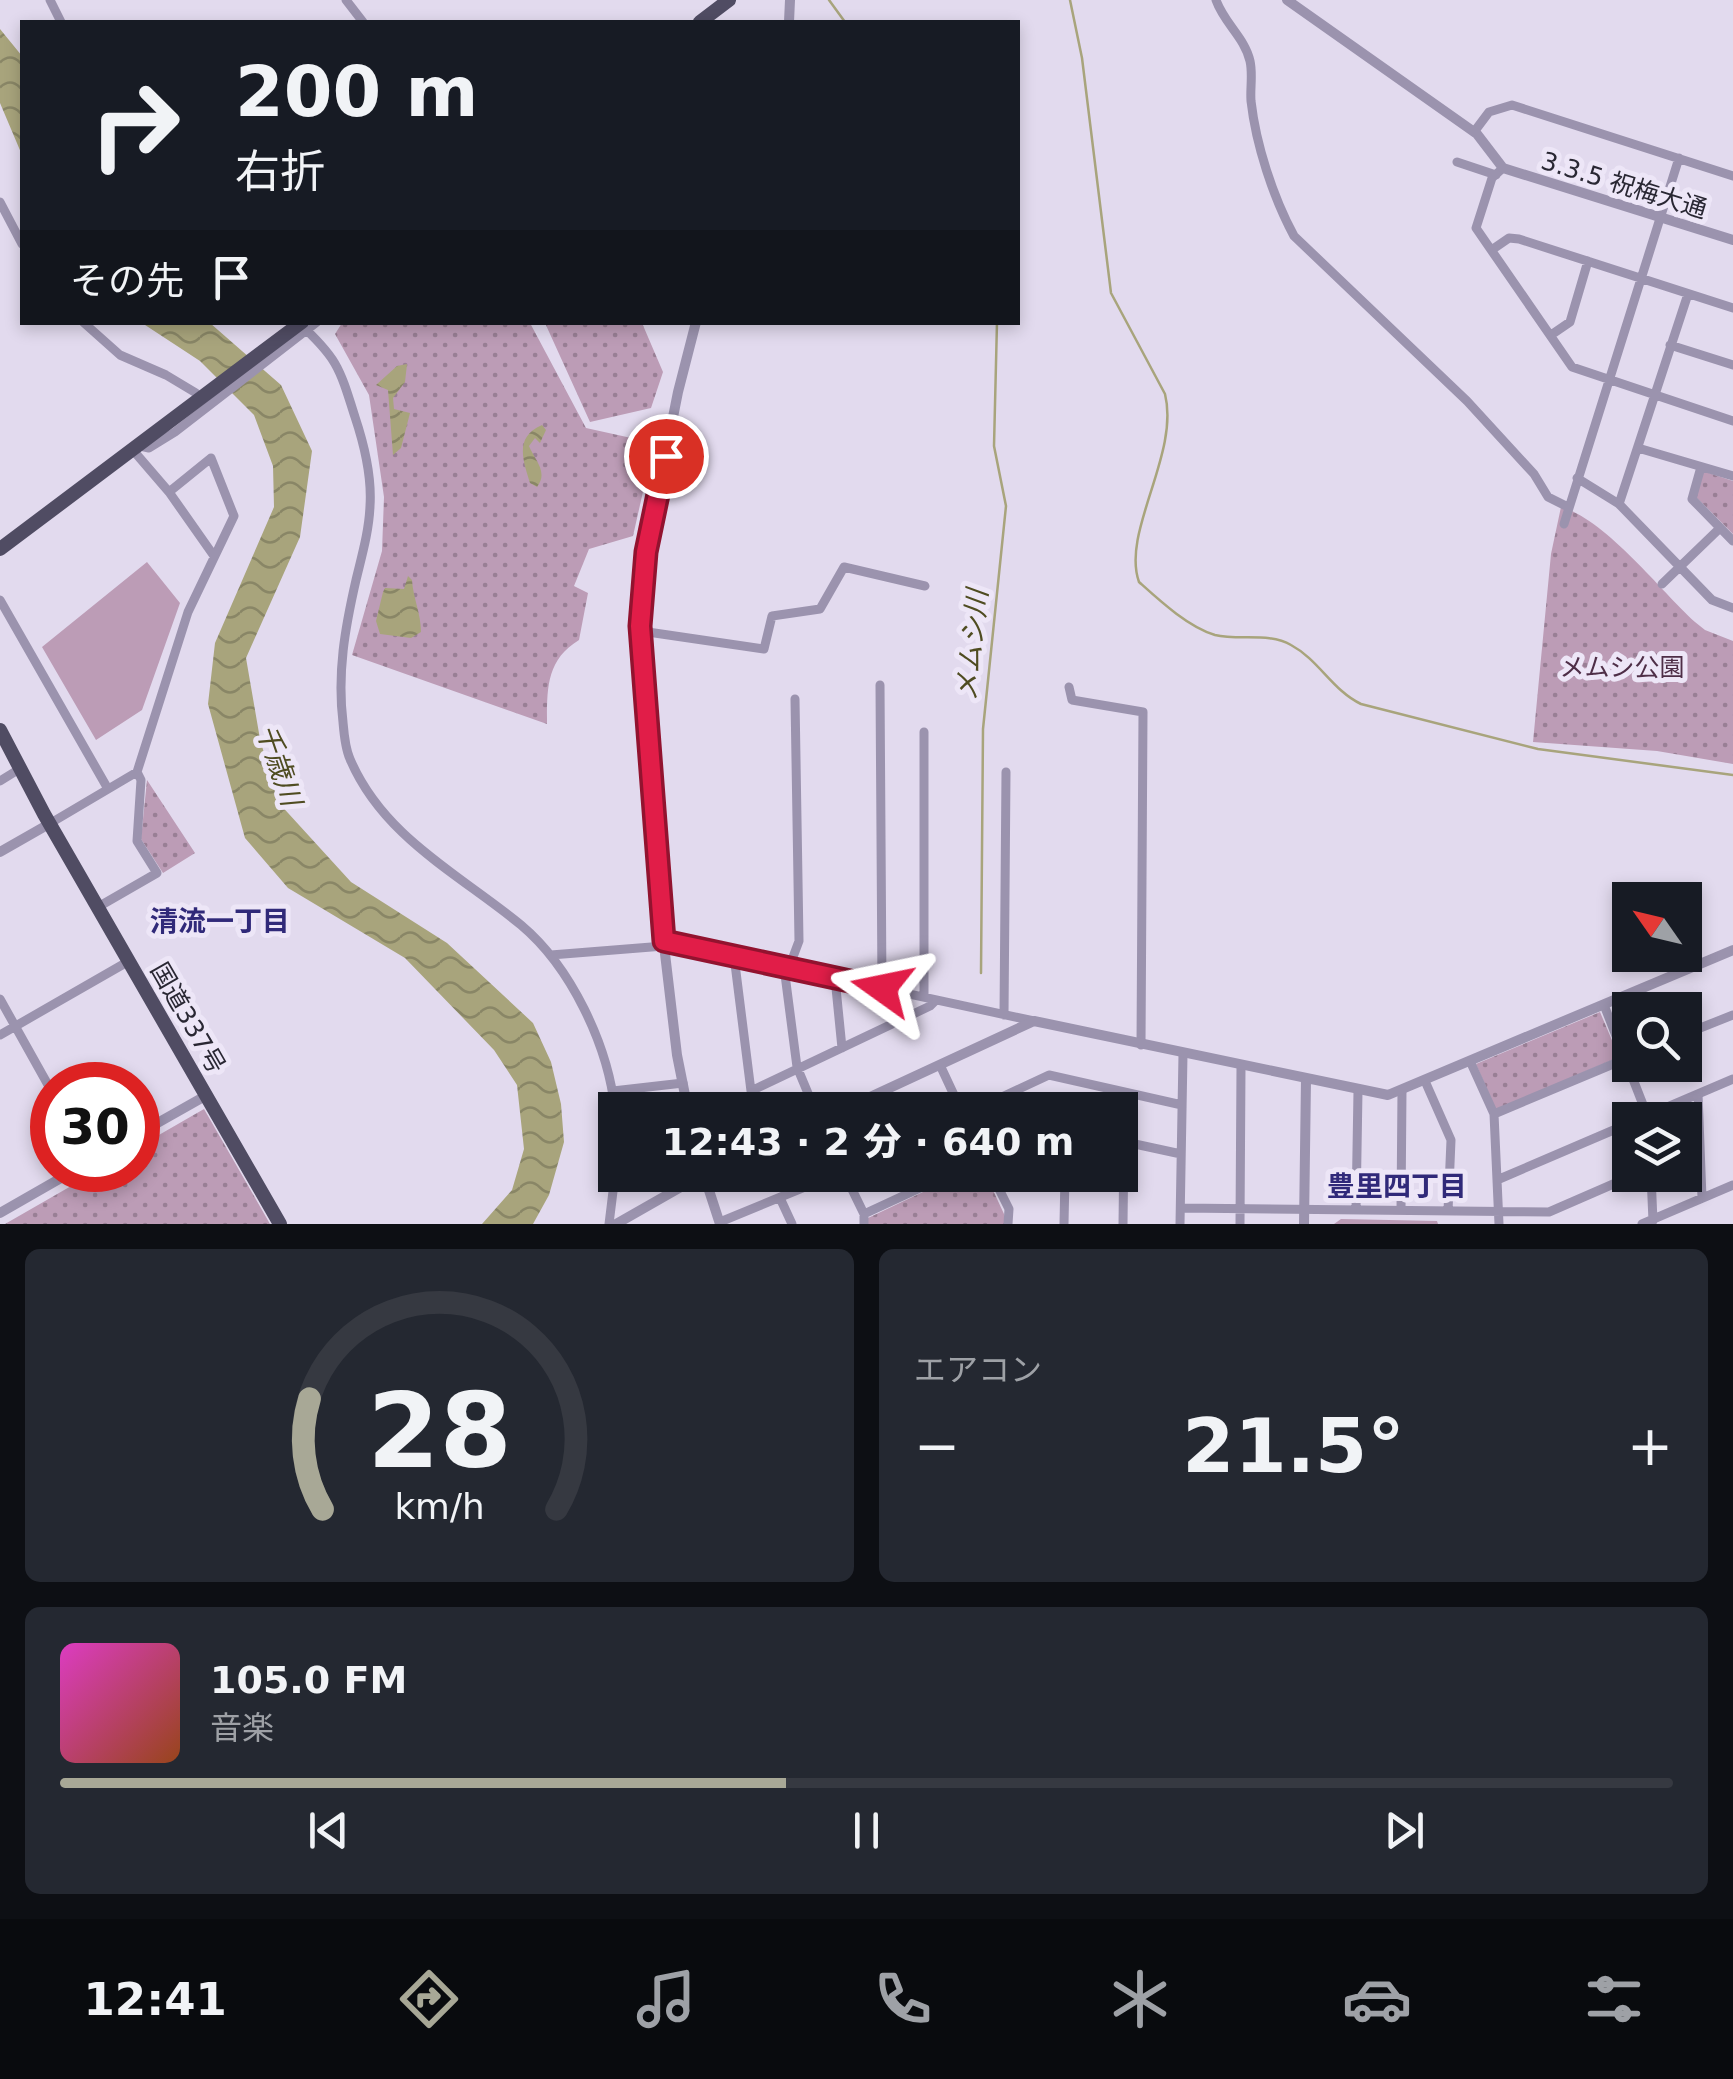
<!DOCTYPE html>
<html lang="ja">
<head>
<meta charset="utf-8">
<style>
	:root { --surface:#171b24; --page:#242831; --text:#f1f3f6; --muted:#9ea1a6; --line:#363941; --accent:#a8a896 }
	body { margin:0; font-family:"DejaVu Sans","Noto Sans JP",sans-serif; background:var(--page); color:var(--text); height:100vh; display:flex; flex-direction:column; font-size:38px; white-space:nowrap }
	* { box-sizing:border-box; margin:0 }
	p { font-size:32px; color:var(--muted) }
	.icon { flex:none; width:55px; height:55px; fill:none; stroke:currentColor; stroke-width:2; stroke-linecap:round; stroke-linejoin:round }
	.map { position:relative; height:1224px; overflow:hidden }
	.side { display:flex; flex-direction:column; gap:25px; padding:25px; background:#0d0f14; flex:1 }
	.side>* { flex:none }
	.banner { position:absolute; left:20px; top:20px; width:1000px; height:305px; border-radius:0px; box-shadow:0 5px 15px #0003; background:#171b24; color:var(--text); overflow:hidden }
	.needle { width:65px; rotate:304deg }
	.tools { position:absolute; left:1612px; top:882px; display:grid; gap:20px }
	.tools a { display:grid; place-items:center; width:90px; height:90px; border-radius:0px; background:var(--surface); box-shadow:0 5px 15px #0003; font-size:50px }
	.speed { position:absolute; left:30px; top:1062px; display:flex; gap:20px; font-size:50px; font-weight:700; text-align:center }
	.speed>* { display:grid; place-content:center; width:130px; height:130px; border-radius:50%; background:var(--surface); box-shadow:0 5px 15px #0003; line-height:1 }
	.speed .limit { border:15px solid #d22; background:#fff; color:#111 }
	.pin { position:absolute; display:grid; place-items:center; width:85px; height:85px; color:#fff; margin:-42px; border:5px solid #fff; border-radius:50%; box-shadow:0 2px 10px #0007 }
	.me { position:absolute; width:110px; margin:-55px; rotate:282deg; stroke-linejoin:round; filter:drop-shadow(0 0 8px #0008) }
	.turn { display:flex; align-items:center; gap:35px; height:210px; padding:0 50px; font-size:45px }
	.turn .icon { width:130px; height:130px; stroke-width:2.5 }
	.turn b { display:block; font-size:70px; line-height:85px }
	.then { display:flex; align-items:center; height:95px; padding:0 50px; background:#0003; gap:20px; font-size:38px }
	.big { font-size:75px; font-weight:800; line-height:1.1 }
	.side .card { flex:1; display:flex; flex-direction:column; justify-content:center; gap:15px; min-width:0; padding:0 35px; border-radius:15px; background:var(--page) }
	.side .dial { align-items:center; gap:0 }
	.dial svg { height:260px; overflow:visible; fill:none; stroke:var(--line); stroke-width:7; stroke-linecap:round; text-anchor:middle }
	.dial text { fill:var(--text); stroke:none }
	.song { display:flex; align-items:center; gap:30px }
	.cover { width:120px; height:120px; border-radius:15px; background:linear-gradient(135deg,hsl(310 70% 55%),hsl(20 70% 35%)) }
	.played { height:10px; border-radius:5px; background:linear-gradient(90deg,var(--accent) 45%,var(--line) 45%) }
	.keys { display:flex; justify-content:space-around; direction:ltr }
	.heat { display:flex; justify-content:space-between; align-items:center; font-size:55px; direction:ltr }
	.side .tiles { flex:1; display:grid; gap:25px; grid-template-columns:1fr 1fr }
	.card:last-child { grid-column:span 2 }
	.trip { position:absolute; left:598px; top:1092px; width:540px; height:100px; border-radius:0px; background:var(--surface); box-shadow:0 5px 15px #0003; font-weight:800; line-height:100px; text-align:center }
	.tab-bar { display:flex; height:160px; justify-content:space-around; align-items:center; background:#090b0e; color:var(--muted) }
	.tab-bar .icon { width:70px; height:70px }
	.tab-bar .current { color:var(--accent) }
	.tab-bar b { font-size:45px; color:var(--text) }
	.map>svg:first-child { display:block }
</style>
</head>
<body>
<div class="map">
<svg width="1733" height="1224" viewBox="0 0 1733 1224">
	<defs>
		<pattern id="grass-dots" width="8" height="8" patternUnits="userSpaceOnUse" patternTransform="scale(2.5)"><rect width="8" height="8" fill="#bc9cb6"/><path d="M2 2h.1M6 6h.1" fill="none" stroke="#997f95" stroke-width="1.8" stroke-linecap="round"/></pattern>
		<pattern id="water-waves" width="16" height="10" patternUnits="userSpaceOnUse" patternTransform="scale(2.5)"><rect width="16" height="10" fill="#a8a47c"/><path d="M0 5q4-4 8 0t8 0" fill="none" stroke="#898666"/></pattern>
	</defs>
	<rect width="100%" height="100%" fill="#e2daee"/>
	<!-- grass -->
	<path fill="url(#grass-dots)" d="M342,323h188l56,105 68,15 -21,93 -44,13 -15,37 14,7 -9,47c-33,20 -32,49 -32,84l-195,-69 30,-104 2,-54 -15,-102 -34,-61z
		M545,323h97l21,49 -12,36 -61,14z
		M1703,471l30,10v53l-37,-37z
		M1561,507c44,12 99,83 134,115l10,8 28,11v123l-76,-13 -124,-9 18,-188z
		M147,780l48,73 -32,20 -22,-34z
		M1600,1012l19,45 -123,53 -20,-46z
		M204,1109l66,115h-265l94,-54h39v-23z
		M959,1175h27l18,39v10h-136v-6z"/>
	<!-- pitch -->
	<path fill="#bc9cb6" d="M147,562l33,41 -38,107 -46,30 -54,-93z
		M1341,1219l96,2 1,3h-104z"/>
	<!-- water -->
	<path fill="url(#water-waves)" d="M0,29l22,27v99l-22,-52z
		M142,323h68l71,62 31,66 -12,86 -54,121 14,81 18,63 73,80 96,61 86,80 18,39 10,42 3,38 -15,53 -16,29h-51l30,-34 12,-41 -7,-64 -23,-35 -89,-92 -117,-70 -43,-50 -37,-134 7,-61 59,-136 -1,-41 -19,-51 -54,-54z
		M407,364l-2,18 -12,16 1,11 16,4 -9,35 -8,7 -5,-65 -12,-5 21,-19z
		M542,425l4,5 -6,13 -5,-5 -6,8c5,13 20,26 8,41l-7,-4c-7,-23 -16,-46 12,-58z
		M408,576l4,4c1,18 9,33 9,52l-10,6 -31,-4 -4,-13 7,-29 2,-4 19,1z"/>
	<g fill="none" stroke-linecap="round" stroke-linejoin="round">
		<!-- stream -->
		<path stroke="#a8a47c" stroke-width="2.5" d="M829,0l16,22
			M1070,0l12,58 29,235 54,101c15,60 -44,138 -26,188 20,18 49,45 76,53 24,6 54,-3 76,10 28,15 41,45 70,59l177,45 195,26
			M981,973l2,-244 23,-223 -12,-60 3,-124"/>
		<!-- minor -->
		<path stroke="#9b93ae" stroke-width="9" d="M50,0l11,22
			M346,0l17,22
			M1216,0c8,23 29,38 34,61 3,13 0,27 1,40 5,44 22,96 43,135l173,165 67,73 14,23 20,10
			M1474,132l15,-20 23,-7 221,71
			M1457,162l39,13
			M1503,168l-11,10 -16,50 96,139 161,54
			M0,202l22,42
			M1493,249l16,-11 10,1 214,69
			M83,322l37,33 46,20 30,18
			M298,322c39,36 41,44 57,95 9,27 17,59 15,89 -1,25 -8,49 -14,74 -11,48 -19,93 -13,142 1,12 2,26 7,37 33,78 109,115 171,166 50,42 87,120 94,185
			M1551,335l19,-13 18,-61
			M1670,345l63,20
			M140,446l9,2 26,-16 142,-110
			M1638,448l95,28
			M132,449l37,43 45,64
			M1701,467l-9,32 41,42
			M1577,478l42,26 93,96 21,8
			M1619,504l69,-210
			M1564,524l115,-366
			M1662,584l58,-56
			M0,600l108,189
			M641,631l123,18 8,-33 48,-7 24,-42 81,19
			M880,685l2,303
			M1069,687l3,13 71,12 -2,333
			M795,699l4,242 -6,16 -9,10 13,100 18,43
			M924,732v265
			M0,781l21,-13
			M49,824l88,-52 51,-160 46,-96 -23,-58 -42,34
			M98,907l59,-34 -20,-32 4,-61 -4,-8
			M664,941l370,80
			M551,955l113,-9
			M734,956l17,135 179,-85 6,-6
			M835,978l7,70
			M0,999l52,93
			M1604,1005l45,115
			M1004,1015l2,-243
			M1685,1034l48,-19
			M0,1035l129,-74
			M1470,1061l24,53 5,110
			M940,1065l21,45
			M1425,1081l26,59 -3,71
			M613,1091l70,-8
			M1698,1094l4,104
			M974,1110l75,-35 133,30
			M1494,1114l136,-57
			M1637,1120l96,-41
			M1121,1141l60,13
			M845,1175l19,39v10
			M992,1175l17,34 -1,15
			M1651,1175l2,46
			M1497,1180l133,-57
			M780,1198l12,26
			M1181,1208l368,4 85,-37
			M1356,1210l2,-119
			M1401,1210l1,-120
			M864,1214l84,-39
			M720,1222l114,-47
			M609,1224l6,-49
			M1064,1224l1,-49
			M1123,1224l1,-82
			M1180,1224l3,-170
			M1240,1224l1,-157
			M1642,1224l91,-39"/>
		<!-- tertiary -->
		<path stroke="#9b93ae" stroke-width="10" d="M1287,0l190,134 26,34 230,72
			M789,22l1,-22
			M0,852l49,-28
			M688,1110l-11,-55 -20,-169 -17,-260 6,-73 32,-161 18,-70
			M842,1110l192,-89 354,74 345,-145
			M138,1134l69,-39
			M704,1175l16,49
			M0,1213l75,-43
			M616,1224l86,-49
			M1304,1224l2,-145"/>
		<!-- trunk -->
		<path stroke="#504c63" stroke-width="14" d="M700,22l29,-22
			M0,549l302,-227
			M0,730l44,84 236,410"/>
	</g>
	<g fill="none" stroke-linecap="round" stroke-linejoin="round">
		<!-- route casing -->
		<g stroke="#92132f" stroke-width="25">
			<path id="route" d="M666,456l-20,96 -6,74 24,315 218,47"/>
		</g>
		<!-- route -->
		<use href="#route" stroke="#e11d48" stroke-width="18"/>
	</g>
	<g text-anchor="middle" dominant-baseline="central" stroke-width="10" stroke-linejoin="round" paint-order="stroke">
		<!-- street labels -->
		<g font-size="25" fill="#292733" stroke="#ede6f7">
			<text transform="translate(1624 185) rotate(17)">3.3.5 祝梅大通</text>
			<text transform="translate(188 1018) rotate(60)">国道337号</text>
		</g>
		<!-- park labels -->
		<g font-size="25" fill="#4e2e47" stroke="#ede6f7">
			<text x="1622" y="667">メムシ公園</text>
		</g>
		<!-- water labels -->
		<g font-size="28" font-style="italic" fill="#4f4c21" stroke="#ede6f7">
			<text transform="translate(972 645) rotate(-84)">メムシ川</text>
			<text transform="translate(279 765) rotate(71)">千歳川</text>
		</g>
		<!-- neighbourhood labels -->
		<g font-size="28" font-weight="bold" fill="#302979" stroke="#ede6f7">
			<text x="220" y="921">清流一丁目</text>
			<text x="1397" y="1186">豊里四丁目</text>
		</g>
	</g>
</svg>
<div class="tools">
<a><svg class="needle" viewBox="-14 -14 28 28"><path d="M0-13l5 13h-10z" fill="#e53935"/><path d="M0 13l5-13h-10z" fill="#9ea1a6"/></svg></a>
<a><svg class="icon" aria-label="search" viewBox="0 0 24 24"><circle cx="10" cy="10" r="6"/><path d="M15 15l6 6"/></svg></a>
<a><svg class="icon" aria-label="layers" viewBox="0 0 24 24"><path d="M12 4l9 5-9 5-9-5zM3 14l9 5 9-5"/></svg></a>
</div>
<div class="speed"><div class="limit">30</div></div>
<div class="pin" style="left:666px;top:456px;background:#d93025"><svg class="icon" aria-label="arrive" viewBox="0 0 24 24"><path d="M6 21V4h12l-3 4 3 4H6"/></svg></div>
<svg class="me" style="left:882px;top:988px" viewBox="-20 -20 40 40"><path d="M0-17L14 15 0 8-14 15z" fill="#e11d48" stroke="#fff" stroke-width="4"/></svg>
<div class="trip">12:43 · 2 分 · 640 m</div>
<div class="banner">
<div class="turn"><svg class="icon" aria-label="right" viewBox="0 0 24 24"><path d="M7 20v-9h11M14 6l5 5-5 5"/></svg><div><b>200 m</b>右折</div></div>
<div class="then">その先<svg class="icon" aria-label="arrive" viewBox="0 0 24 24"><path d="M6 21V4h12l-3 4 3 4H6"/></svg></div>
</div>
</div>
<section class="side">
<div class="tiles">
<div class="card dial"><svg viewBox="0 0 100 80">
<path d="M14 69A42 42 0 1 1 86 69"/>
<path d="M14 69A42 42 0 0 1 10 35" stroke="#a8a896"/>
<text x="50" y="56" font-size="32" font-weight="700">28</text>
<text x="50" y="72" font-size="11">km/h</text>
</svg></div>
<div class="card"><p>エアコン</p>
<div class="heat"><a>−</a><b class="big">21.5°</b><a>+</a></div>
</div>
<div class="card">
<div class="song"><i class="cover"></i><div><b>105.0 FM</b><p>音楽</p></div></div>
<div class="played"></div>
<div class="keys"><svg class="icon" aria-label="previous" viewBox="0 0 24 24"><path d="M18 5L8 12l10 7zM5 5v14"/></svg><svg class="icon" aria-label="pause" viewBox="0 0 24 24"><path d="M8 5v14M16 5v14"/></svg><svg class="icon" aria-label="next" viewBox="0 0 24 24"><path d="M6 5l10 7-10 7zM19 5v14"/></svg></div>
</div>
</div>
</section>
<nav class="tab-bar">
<b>12:41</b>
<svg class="icon current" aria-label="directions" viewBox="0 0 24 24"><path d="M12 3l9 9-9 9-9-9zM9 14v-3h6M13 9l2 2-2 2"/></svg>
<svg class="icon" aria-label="music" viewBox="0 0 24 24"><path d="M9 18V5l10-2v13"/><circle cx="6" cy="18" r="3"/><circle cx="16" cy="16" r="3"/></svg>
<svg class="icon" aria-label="phone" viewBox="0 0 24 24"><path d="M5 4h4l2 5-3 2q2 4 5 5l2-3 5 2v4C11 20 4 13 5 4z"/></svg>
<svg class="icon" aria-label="climate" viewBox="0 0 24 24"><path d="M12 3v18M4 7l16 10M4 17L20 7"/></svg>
<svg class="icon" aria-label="car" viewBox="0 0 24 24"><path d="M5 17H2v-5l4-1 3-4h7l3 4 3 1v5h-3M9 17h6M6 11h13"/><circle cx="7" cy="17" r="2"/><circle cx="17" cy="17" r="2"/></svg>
<svg class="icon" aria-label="filters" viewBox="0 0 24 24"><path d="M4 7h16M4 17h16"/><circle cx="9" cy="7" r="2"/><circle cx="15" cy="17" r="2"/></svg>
</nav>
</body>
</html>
